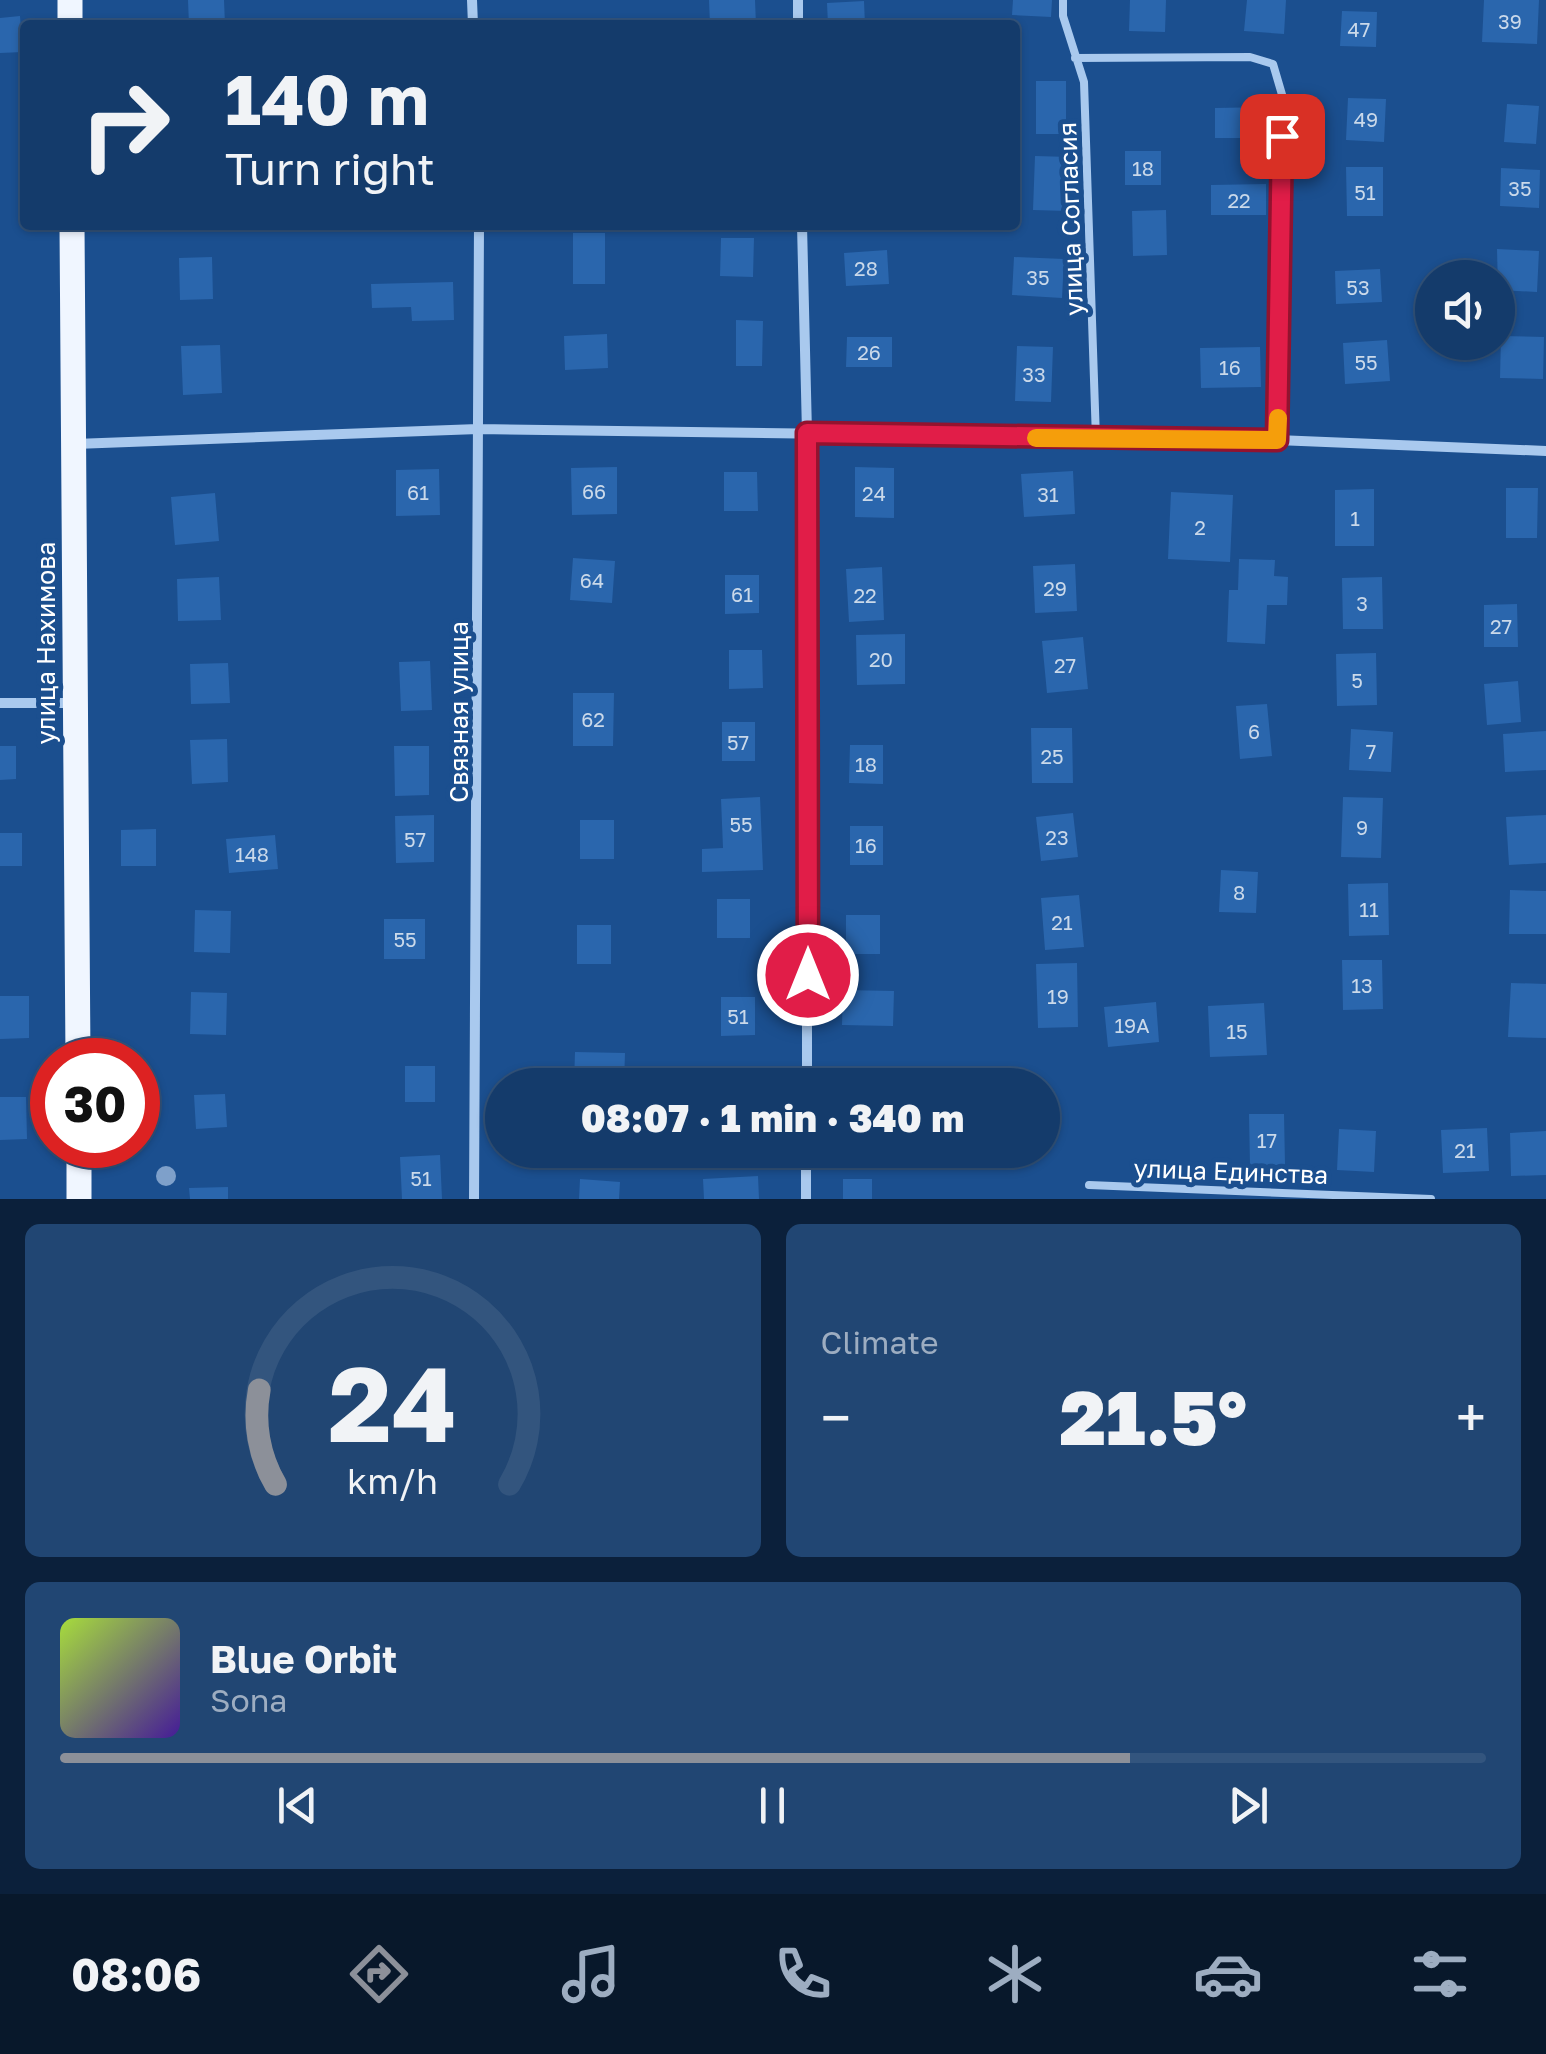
<!DOCTYPE html>
<html lang="en">
<head>
<meta charset="utf-8">
<style>
	:root { --surface:#143b6b; --page:#214673; --text:#f1f3f6; --muted:#9dadc1; --line:#33557e; --accent:#8c9099 }
	body { margin:0; font-family:"Golos Text",sans-serif; background:var(--page); color:var(--text); height:100vh; display:flex; flex-direction:column; font-size:38px; white-space:nowrap }
	* { box-sizing:border-box; margin:0 }
	p { font-size:32px; color:var(--muted) }
	.icon { flex:none; width:55px; height:55px; fill:none; stroke:currentColor; stroke-width:2; stroke-linecap:round; stroke-linejoin:round }
	.map { position:relative; height:1199px; overflow:hidden }
	.details { display:flex; flex-direction:column; gap:25px; padding:25px; background:#0b203b; flex:1 }
	.details>* { flex:none }
	.hud { position:absolute; left:20px; top:20px; width:1000px; height:210px; border-radius:10px; box-shadow:0 2px 8px #0004,0 0 0 2px var(--line); background:#143b6b; color:var(--text); overflow:hidden }
	.controls { position:absolute; left:1415px; top:260px; display:grid; gap:20px }
	.controls a { display:grid; place-items:center; width:100px; height:100px; border-radius:50%; background:var(--surface); box-shadow:0 2px 8px #0004,0 0 0 2px var(--line); font-size:50px }
	.speed { position:absolute; left:30px; top:1038px; display:flex; gap:20px; font-size:50px; font-weight:700; text-align:center }
	.speed>* { display:grid; place-content:center; width:130px; height:130px; border-radius:50%; background:var(--surface); box-shadow:0 2px 8px #0004,0 0 0 2px var(--line); line-height:1 }
	.speed .limit { border:15px solid #d22; background:#fff; color:#111 }
	.pin { position:absolute; display:grid; place-items:center; width:85px; height:85px; color:#fff; margin:-42px; border-radius:20px; box-shadow:0 5px 15px #0006 }
	.me { position:absolute; width:110px; margin:-55px; rotate:0deg; stroke-linejoin:round; filter:drop-shadow(0 0 8px #0008) }
	.turn { display:flex; align-items:center; gap:35px; height:210px; padding:0 40px; font-size:45px }
	.turn .icon { width:130px; height:130px; stroke-width:2.5 }
	.turn b { display:block; font-size:70px; line-height:85px }
	.big { font-size:75px; font-weight:800; line-height:1.1 }
	.details .card { flex:1; display:flex; flex-direction:column; justify-content:center; gap:15px; min-width:0; padding:0 35px; border-radius:15px; background:var(--page) }
	.details .dial { align-items:center; gap:0 }
	.dial svg { height:260px; overflow:visible; fill:none; stroke:var(--line); stroke-width:7; stroke-linecap:round; text-anchor:middle }
	.dial text { fill:var(--text); stroke:none }
	.song { display:flex; align-items:center; gap:30px }
	.cover { width:120px; height:120px; border-radius:15px; background:linear-gradient(135deg,hsl(80 70% 55%),hsl(260 70% 35%)) }
	.played { height:10px; border-radius:5px; background:linear-gradient(90deg,var(--accent) 75%,var(--line) 75%) }
	.keys { display:flex; justify-content:space-around; direction:ltr }
	.heat { display:flex; justify-content:space-between; align-items:center; font-size:55px; direction:ltr }
	.details .tiles { flex:1; display:grid; gap:25px; grid-template-columns:1fr 1fr }
	.card:last-child { grid-column:span 2 }
	.trip { position:absolute; left:485px; top:1068px; width:575px; height:100px; border-radius:50px; background:var(--surface); box-shadow:0 2px 8px #0004,0 0 0 2px var(--line); font-weight:800; line-height:100px; text-align:center }
	.dock { display:flex; height:160px; justify-content:space-around; align-items:center; background:#08182b; color:var(--muted) }
	.dock .icon { width:70px; height:70px }
	.dock .active { color:var(--accent) }
	.dock b { font-size:45px; color:var(--text) }
	.map>svg:first-child { display:block }
</style>
</head>
<body>
<div class="map">
<svg width="1546" height="1199" viewBox="0 0 1546 1199">
	<rect width="100%" height="100%" fill="#1b4f8f"/>
	<!-- building -->
	<path fill="#2a66ad" d="M188,0h36l1,25h-36z
		M709,0h46l1,25h-46z
		M1013,0h39l-1,17 -39,-2z
		M1130,0h36l-1,32 -36,-1z
		M1247,0h39l-2,34 -40,-3z
		M1484,0h55l-2,44 -55,-2z
		M864,1l1,24h-37l-1,-22z
		M1342,11l35,1 -1,35 -36,-1z
		M20,16l3,36 -23,1v-35z
		M1036,81h30v53h-30z
		M1348,98l38,1 -2,43 -38,-2z
		M1507,104l32,2 -3,38 -32,-2z
		M1269,107l1,31h-55v-30z
		M1125,151h36v34h-36z
		M1035,156l35,1 -2,54 -35,-1z
		M1346,167h37v49h-36z
		M1501,168l39,2 -1,38 -39,-2z
		M1266,184v31h-55v-30z
		M1166,210l1,45 -34,1 -1,-45z
		M573,233h32v51h-32z
		M721,238h33l-1,39 -33,-1z
		M1497,249l42,2 -2,41 -39,-2z
		M887,250l2,34 -43,2 -2,-33z
		M212,257l1,42 -33,1 -1,-42z
		M1014,257l50,2 -2,39 -50,-3z
		M1380,269l2,33 -46,2 -1,-33z
		M453,282l1,38 -42,1 -1,-14 -39,1 -1,-24z
		M736,320l27,1 -1,45h-26z
		M607,334l1,34 -43,2 -1,-34z
		M1501,336l43,1 -1,42 -43,-1z
		M847,337h45v30h-46z
		M1387,340l3,41 -45,3 -2,-41z
		M220,345l2,48 -39,2 -2,-49z
		M1017,346l36,1 -2,55 -36,-1z
		M1260,347l1,40 -60,1 -1,-40z
		M617,467v47l-45,1 -1,-47z
		M855,467l39,1v50l-39,-1z
		M439,469l1,46 -44,1v-46z
		M1073,471l2,43 -51,3 -3,-43z
		M724,472h33l1,39h-34z
		M1506,488h32l-1,50h-31z
		M1374,489v57h-39v-56z
		M1171,492l62,3 -3,67 -62,-3z
		M215,493l4,48 -44,4 -4,-48z
		M573,558l42,3 -3,42 -42,-3z
		M1239,559l36,1 -1,16 14,1 -1,28h-20l-2,39 -38,-2 2,-52h9z
		M1075,564l2,47 -42,2 -2,-47z
		M882,567l2,53 -35,2 -3,-53z
		M725,575h34v38l-34,1z
		M219,577l2,43 -43,1 -1,-42z
		M1382,577l1,52h-40l-1,-51z
		M1517,604l1,43h-34v-42z
		M905,634v50l-48,1 -1,-50z
		M1083,637l5,52 -41,4 -5,-52z
		M729,650h33l1,38 -34,1z
		M1376,653l1,52 -40,1 -1,-52z
		M430,661l2,49 -31,1 -2,-49z
		M228,663l2,40 -39,1 -1,-40z
		M1518,681l3,41 -34,3 -3,-41z
		M573,693h41l-1,53h-40z
		M1267,704l5,52 -32,3 -4,-53z
		M722,722h33v39h-33z
		M1031,728h41l1,55h-41z
		M1351,729l42,3 -2,40 -42,-2z
		M1546,731v39l-41,2 -2,-38z
		M227,739l1,43 -36,2 -2,-44z
		M850,745h33v39l-34,-1z
		M0,746h16v33l-16,1z
		M394,746h35v49l-34,1z
		M760,797l3,73 -61,2v-23l21,-1 -2,-49z
		M1343,797l40,1 -2,60 -40,-1z
		M1073,813l5,44 -37,4 -5,-44z
		M434,815v47l-38,1 -1,-47z
		M1546,815v48l-37,2 -3,-48z
		M580,820h34v39h-34z
		M850,826h33v39h-33z
		M156,829v37h-35v-36z
		M0,833h22v33h-22z
		M275,835l3,34 -49,4 -3,-34z
		M1221,870l37,2 -2,41 -37,-1z
		M1388,883l1,52 -40,1 -1,-52z
		M1510,890l36,1v43h-37z
		M1079,895l5,52 -39,3 -4,-52z
		M717,899h33v39h-33z
		M195,910l36,1 -1,42 -36,-1z
		M846,915h34v39h-34z
		M384,919h41v40h-41z
		M577,925h34v39h-34z
		M1342,960h40l1,49 -40,1z
		M1077,963l1,64 -40,1 -2,-64z
		M1511,983l35,1v54l-38,-1z
		M843,990l51,1 -1,35 -51,-1z
		M191,992l36,1 -1,42 -36,-1z
		M0,996h29v42l-29,1z
		M721,997h34v38l-34,1z
		M1156,1002l3,40 -51,5 -4,-40z
		M1264,1003l3,52 -57,2 -2,-51z
		M575,1052l50,1 -1,31 -50,-1z
		M405,1066h30v36h-30z
		M755,1077v8h-51v-5z
		M225,1094l2,33 -31,2 -2,-34z
		M0,1097h26l1,42 -27,1z
		M1249,1114h35l1,51h-35z
		M1487,1128l2,43 -46,2 -2,-43z
		M1339,1129l37,2 -2,41 -37,-2z
		M1546,1131v44l-35,1 -1,-43z
		M440,1155l2,44h-40l-2,-42z
		M758,1176l1,23h-55l-1,-20z
		M580,1179l40,3 -1,17h-40z
		M843,1179h29v20h-29z
		M228,1187v12h-38l-1,-11z"/>
	<g fill="none" stroke-linecap="round" stroke-linejoin="round">
		<!-- service -->
		<path stroke="#a9c9ee" stroke-width="8" d="M1063,0v16l21,66 12,357
			M1075,58l175,-1 23,7 10,34 -6,342
			M1089,1185l342,14"/>
		<!-- minor -->
		<path stroke="#a9c9ee" stroke-width="10" d="M472,0l1,25
			M798,0v25
			M802,225l5,208v652
			M75,444l403,-15 799,11 269,11
			M0,703h75
			M474,1199l5,-974
			M806,1199v-49"/>
		<!-- primary -->
		<path stroke="#f0f6ff" stroke-width="25" d="M70,0v25
			M72,225l6,835
			M79,1145v54"/>
	</g>
	<!-- trees -->
	<circle fill="#7ea0ca" cx="166" cy="1176" r="10"/>
	<g fill="none" stroke-linecap="round" stroke-linejoin="round">
		<!-- route casing -->
		<g stroke="#92132f" stroke-width="25">
			<path id="route" d="M808,975l-1,-542 470,7 5,-304"/>
		</g>
		<!-- route -->
		<use href="#route" stroke="#e11d48" stroke-width="18"/>
		<!-- slow -->
		<path stroke="#f59e0b" stroke-width="18" d="M1036,438l241,2 1,-22"/>
	</g>
	<g text-anchor="middle" dominant-baseline="central" stroke-width="10" stroke-linejoin="round" paint-order="stroke">
		<!-- number labels -->
		<g font-size="20" fill="#cad9ea">
			<text x="1510" y="21">39</text>
			<text x="1359" y="29">47</text>
			<text x="1366" y="119">49</text>
			<text x="1143" y="168">18</text>
			<text x="1520" y="188">35</text>
			<text x="1365" y="192">51</text>
			<text x="1239" y="200">22</text>
			<text x="866" y="268">28</text>
			<text x="1038" y="277">35</text>
			<text x="1358" y="287">53</text>
			<text x="869" y="352">26</text>
			<text x="1366" y="362">55</text>
			<text x="1230" y="367">16</text>
			<text x="1034" y="374">33</text>
			<text x="594" y="491">66</text>
			<text x="418" y="492">61</text>
			<text x="874" y="493">24</text>
			<text x="1048" y="494">31</text>
			<text x="1355" y="518">1</text>
			<text x="1200" y="527">2</text>
			<text x="592" y="580">64</text>
			<text x="1055" y="588">29</text>
			<text x="742" y="594">61</text>
			<text x="865" y="595">22</text>
			<text x="1362" y="603">3</text>
			<text x="1501" y="626">27</text>
			<text x="881" y="659">20</text>
			<text x="1065" y="665">27</text>
			<text x="1357" y="680">5</text>
			<text x="593" y="719">62</text>
			<text x="1254" y="731">6</text>
			<text x="738" y="742">57</text>
			<text x="1371" y="751">7</text>
			<text x="1052" y="756">25</text>
			<text x="866" y="764">18</text>
			<text x="741" y="824">55</text>
			<text x="1362" y="827">9</text>
			<text x="1057" y="837">23</text>
			<text x="415" y="839">57</text>
			<text x="866" y="845">16</text>
			<text x="252" y="854">148</text>
			<text x="1239" y="892">8</text>
			<text x="1369" y="909">11</text>
			<text x="1062" y="922">21</text>
			<text x="405" y="939">55</text>
			<text x="1362" y="985">13</text>
			<text x="1058" y="996">19</text>
			<text x="738" y="1016">51</text>
			<text x="1132" y="1025">19А</text>
			<text x="1237" y="1031">15</text>
			<text x="1267" y="1140">17</text>
			<text x="1465" y="1150">21</text>
			<text x="421" y="1178">51</text>
		</g>
		<!-- street labels -->
		<g font-size="25" fill="#fff" stroke="#1b4f8f">
			<text transform="translate(1070 219) rotate(-92)">улица Согласия</text>
			<text transform="translate(45 643) rotate(-90)">улица Нахимова</text>
			<text transform="translate(458 712) rotate(-90)">Связная улица</text>
			<text transform="translate(1231 1171) rotate(2)">улица Единства</text>
		</g>
	</g>
</svg>
<div class="controls">
<a><svg class="icon" aria-label="sound" viewBox="0 0 24 24"><path d="M4 9h4l5-4v14l-5-4H4zM17 9q2 3 0 6"/></svg></a>
</div>
<div class="speed"><div class="limit">30</div></div>
<div class="pin" style="left:1282px;top:136px;background:#d93025"><svg class="icon" aria-label="arrive" viewBox="0 0 24 24"><path d="M6 21V4h12l-3 4 3 4H6"/></svg></div>
<svg class="me" style="left:808px;top:975px" viewBox="-20 -20 40 40"><circle r="17" fill="#e11d48" stroke="#fff" stroke-width="3"/><path d="M0-11L8 9 0 5-8 9z" fill="#fff"/></svg>
<div class="trip">08:07 · 1 min · 340 m</div>
<div class="hud">
<div class="turn"><svg class="icon" aria-label="right" viewBox="0 0 24 24"><path d="M7 20v-9h11M14 6l5 5-5 5"/></svg><div><b>140 m</b>Turn right</div></div>
</div>
</div>
<section class="details">
<div class="tiles">
<div class="card dial"><svg viewBox="0 0 100 80">
<path d="M14 69A42 42 0 1 1 86 69"/>
<path d="M14 69A42 42 0 0 1 9 40" stroke="#8c9099"/>
<text x="50" y="56" font-size="32" font-weight="700">24</text>
<text x="50" y="72" font-size="11">km/h</text>
</svg></div>
<div class="card"><p>Climate</p>
<div class="heat"><a>−</a><b class="big">21.5°</b><a>+</a></div>
</div>
<div class="card">
<div class="song"><i class="cover"></i><div><b>Blue Orbit</b><p>Sona</p></div></div>
<div class="played"></div>
<div class="keys"><svg class="icon" aria-label="previous" viewBox="0 0 24 24"><path d="M18 5L8 12l10 7zM5 5v14"/></svg><svg class="icon" aria-label="pause" viewBox="0 0 24 24"><path d="M8 5v14M16 5v14"/></svg><svg class="icon" aria-label="next" viewBox="0 0 24 24"><path d="M6 5l10 7-10 7zM19 5v14"/></svg></div>
</div>
</div>
</section>
<nav class="dock">
<b>08:06</b>
<svg class="icon active" aria-label="directions" viewBox="0 0 24 24"><path d="M12 3l9 9-9 9-9-9zM9 14v-3h6M13 9l2 2-2 2"/></svg>
<svg class="icon" aria-label="music" viewBox="0 0 24 24"><path d="M9 18V5l10-2v13"/><circle cx="6" cy="18" r="3"/><circle cx="16" cy="16" r="3"/></svg>
<svg class="icon" aria-label="phone" viewBox="0 0 24 24"><path d="M5 4h4l2 5-3 2q2 4 5 5l2-3 5 2v4C11 20 4 13 5 4z"/></svg>
<svg class="icon" aria-label="climate" viewBox="0 0 24 24"><path d="M12 3v18M4 7l16 10M4 17L20 7"/></svg>
<svg class="icon" aria-label="car" viewBox="0 0 24 24"><path d="M5 17H2v-5l4-1 3-4h7l3 4 3 1v5h-3M9 17h6M6 11h13"/><circle cx="7" cy="17" r="2"/><circle cx="17" cy="17" r="2"/></svg>
<svg class="icon" aria-label="filters" viewBox="0 0 24 24"><path d="M4 7h16M4 17h16"/><circle cx="9" cy="7" r="2"/><circle cx="15" cy="17" r="2"/></svg>
</nav>
</body>
</html>
